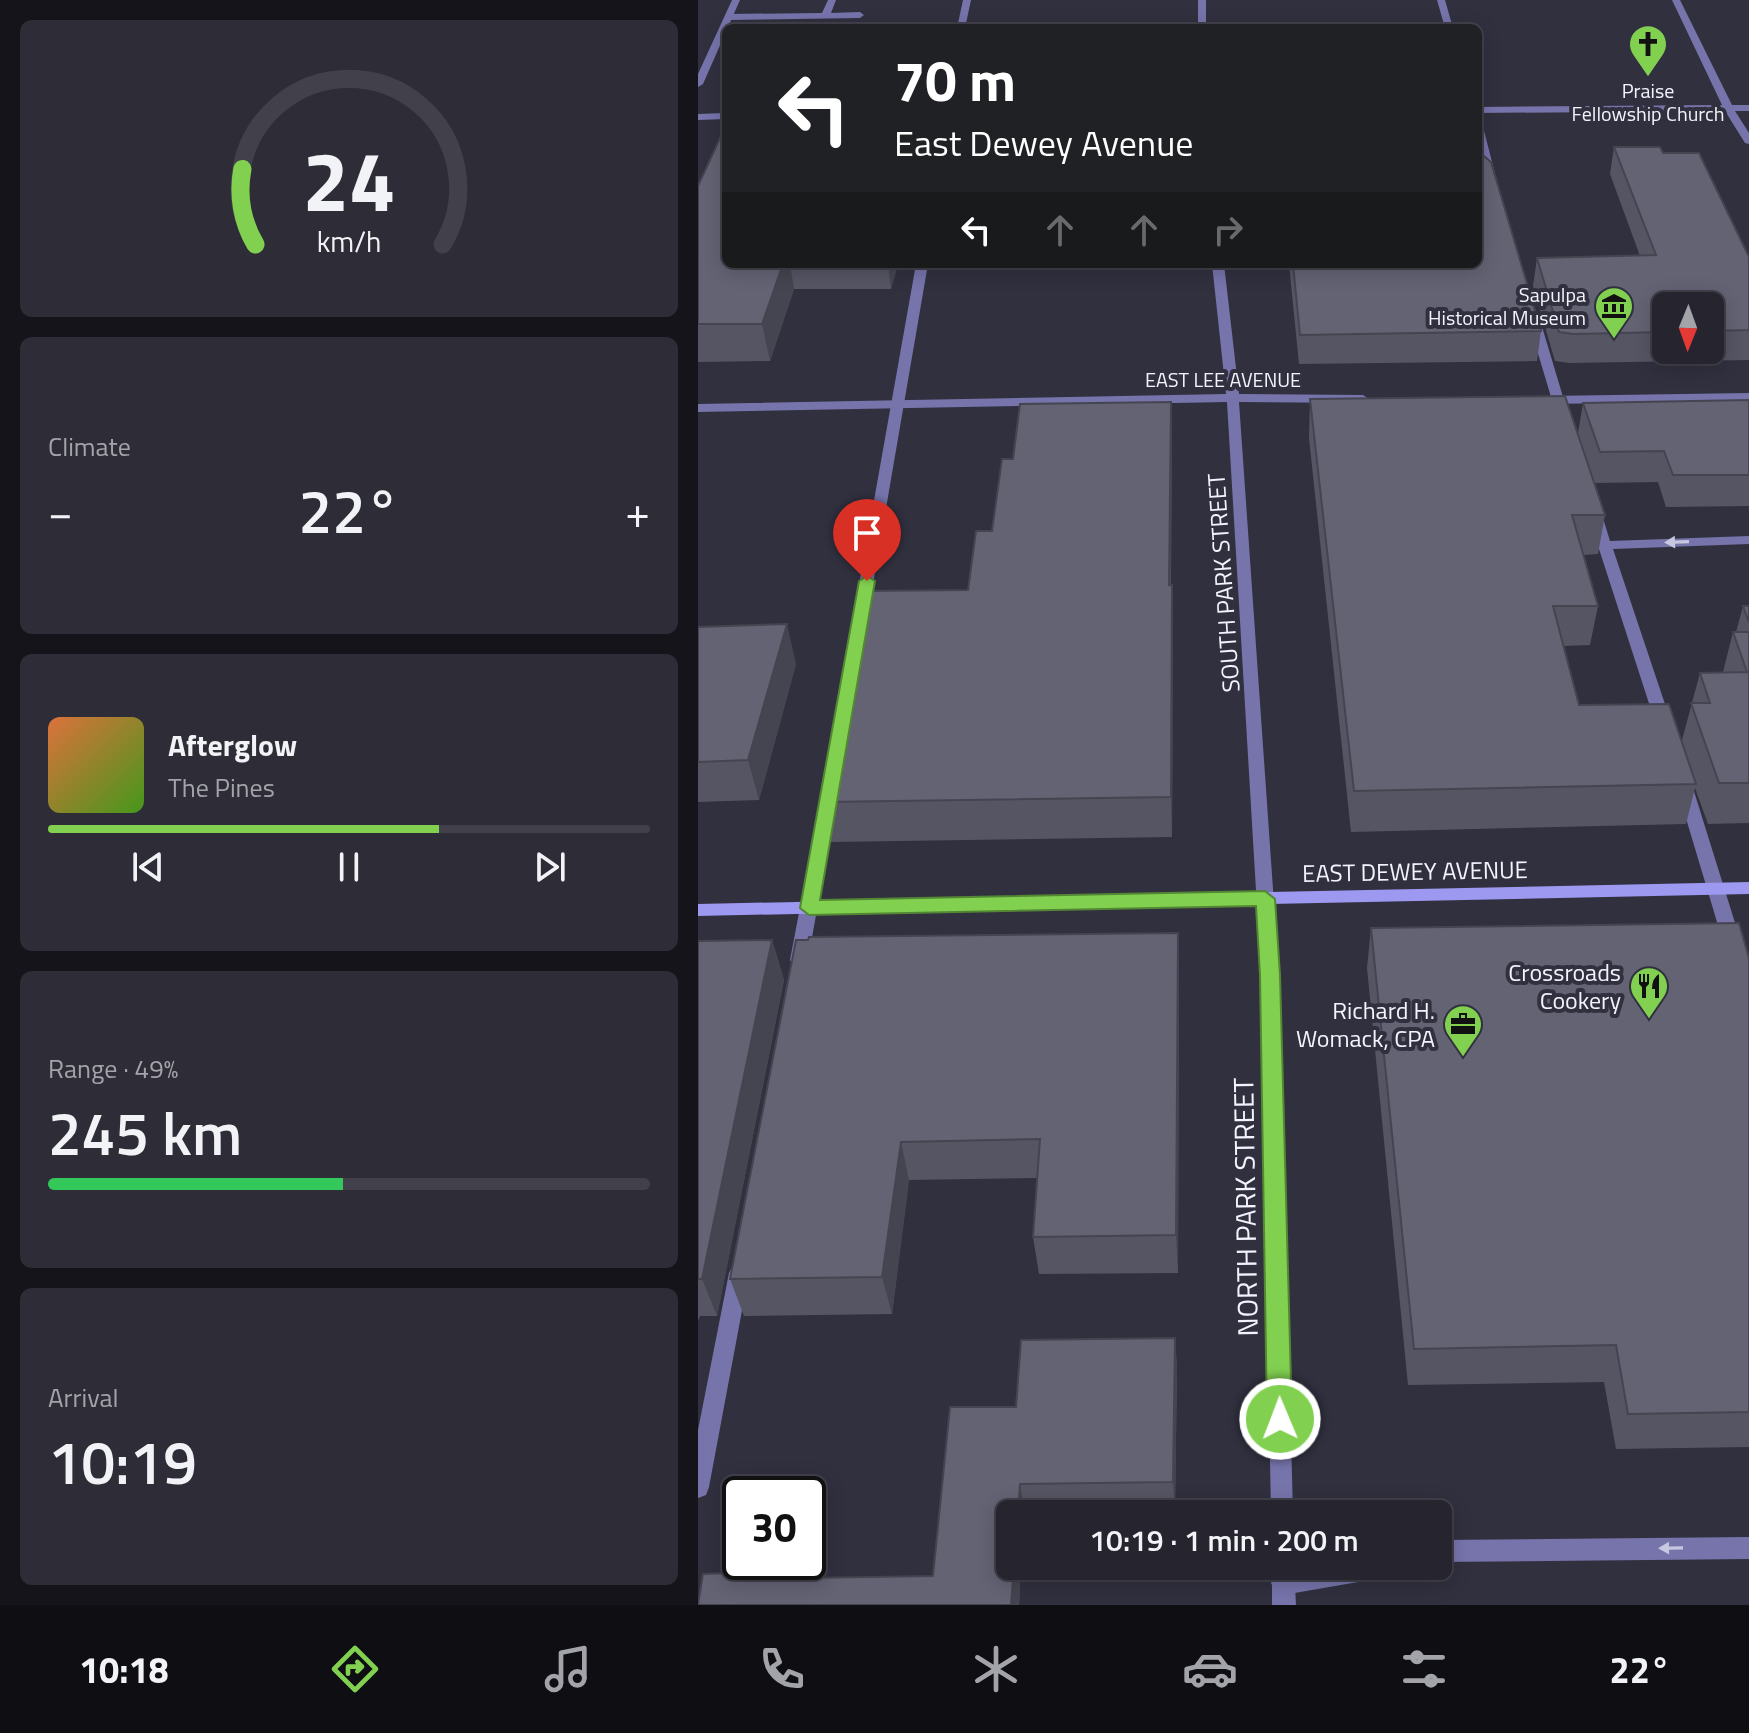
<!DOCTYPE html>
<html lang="en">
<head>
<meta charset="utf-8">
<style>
	:root { --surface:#25242f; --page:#2d2c37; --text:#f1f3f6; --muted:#a3a4aa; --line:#42414b; --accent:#81d050 }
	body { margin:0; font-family:"Titillium Web",sans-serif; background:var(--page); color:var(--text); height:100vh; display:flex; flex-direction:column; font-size:30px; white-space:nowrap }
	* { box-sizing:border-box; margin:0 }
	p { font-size:26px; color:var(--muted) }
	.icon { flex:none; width:44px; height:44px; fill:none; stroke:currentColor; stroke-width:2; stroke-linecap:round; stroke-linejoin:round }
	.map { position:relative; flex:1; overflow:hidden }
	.panel { display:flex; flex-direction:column; gap:20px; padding:20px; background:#14141a; width:698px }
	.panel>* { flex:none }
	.banner { position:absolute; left:24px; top:24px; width:760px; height:244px; border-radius:12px; box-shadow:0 4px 20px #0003,0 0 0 2px var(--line); background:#202124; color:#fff; overflow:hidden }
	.needle { width:52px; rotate:181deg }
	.fabs { position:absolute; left:954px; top:292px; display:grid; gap:16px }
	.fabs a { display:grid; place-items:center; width:72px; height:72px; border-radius:12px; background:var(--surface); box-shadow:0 4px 20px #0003,0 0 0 2px var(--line); font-size:40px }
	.speed { position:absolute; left:24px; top:1476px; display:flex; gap:16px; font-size:40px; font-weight:700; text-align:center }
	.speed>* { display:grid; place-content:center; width:104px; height:104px; border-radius:50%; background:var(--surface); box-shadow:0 4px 20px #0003,0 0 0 2px var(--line); line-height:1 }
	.speed .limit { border:4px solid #111; border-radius:12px; background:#fff; color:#111 }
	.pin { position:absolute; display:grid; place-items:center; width:68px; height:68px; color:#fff; margin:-82px -34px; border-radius:50% 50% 50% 0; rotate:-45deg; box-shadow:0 0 8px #0007 }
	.pin .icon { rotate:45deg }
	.me { position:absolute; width:88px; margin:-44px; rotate:359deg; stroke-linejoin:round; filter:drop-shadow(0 0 6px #0008) }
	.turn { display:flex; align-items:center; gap:28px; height:168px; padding:0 40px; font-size:36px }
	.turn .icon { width:104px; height:104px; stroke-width:2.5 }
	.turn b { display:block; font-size:56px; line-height:68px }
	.lanes { display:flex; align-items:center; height:76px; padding:0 40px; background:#0003; justify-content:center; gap:40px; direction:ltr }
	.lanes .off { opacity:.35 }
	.big { font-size:60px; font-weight:600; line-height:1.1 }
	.panel .card { flex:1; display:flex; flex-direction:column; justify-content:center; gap:12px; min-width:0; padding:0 28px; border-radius:12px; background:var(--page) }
	.panel .dial { align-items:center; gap:0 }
	.dial svg { height:208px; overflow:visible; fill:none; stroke:var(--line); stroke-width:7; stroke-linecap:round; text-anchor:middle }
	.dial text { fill:var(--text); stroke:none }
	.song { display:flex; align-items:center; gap:24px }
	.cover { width:96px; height:96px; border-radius:12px; background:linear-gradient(135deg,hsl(20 70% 55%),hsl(100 70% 35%)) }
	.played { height:8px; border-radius:4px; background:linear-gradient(90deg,var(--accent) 65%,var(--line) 65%) }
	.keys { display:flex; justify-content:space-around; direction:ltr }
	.heat { display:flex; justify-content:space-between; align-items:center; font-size:44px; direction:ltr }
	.charge { height:12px; border-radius:6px; background:linear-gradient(90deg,#34c759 49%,var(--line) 0) }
	.trip { position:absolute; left:298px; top:1500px; width:456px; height:80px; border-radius:12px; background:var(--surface); box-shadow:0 4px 20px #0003,0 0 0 2px var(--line); font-weight:600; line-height:80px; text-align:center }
	.tabs { display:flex; height:128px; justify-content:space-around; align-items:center; background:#0f0e13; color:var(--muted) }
	.tabs .icon { width:56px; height:56px }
	.tabs .current { color:var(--accent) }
	.tabs b { font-size:36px; color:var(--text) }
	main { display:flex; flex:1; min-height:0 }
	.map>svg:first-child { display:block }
</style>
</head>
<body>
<main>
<section class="panel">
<div class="card dial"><svg viewBox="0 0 100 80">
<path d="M14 69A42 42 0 1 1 86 69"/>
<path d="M14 69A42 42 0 0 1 9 40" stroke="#81d050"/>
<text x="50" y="56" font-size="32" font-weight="700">24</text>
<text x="50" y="72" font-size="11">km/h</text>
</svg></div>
<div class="card"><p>Climate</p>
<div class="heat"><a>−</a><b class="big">22°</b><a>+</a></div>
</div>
<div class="card">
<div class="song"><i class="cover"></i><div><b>Afterglow</b><p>The Pines</p></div></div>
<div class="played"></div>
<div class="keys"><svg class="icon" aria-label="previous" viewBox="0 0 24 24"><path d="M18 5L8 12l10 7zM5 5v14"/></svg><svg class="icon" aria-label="pause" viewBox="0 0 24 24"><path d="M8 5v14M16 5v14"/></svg><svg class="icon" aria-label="next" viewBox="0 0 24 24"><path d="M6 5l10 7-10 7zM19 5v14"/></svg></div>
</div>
<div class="card"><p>Range · 49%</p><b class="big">245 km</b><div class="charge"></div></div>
<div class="card"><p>Arrival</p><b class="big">10:19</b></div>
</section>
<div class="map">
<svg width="1051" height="1605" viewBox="0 0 1051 1605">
	<rect width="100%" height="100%" fill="#31303f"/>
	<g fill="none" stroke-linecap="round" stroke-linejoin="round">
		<!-- lane -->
		<path fill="#7674ab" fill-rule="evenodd" d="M130,0h8l-5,13 29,-1 4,3 -4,3 -131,2 -4,-3 4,-3 93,-1z
			M265,0h8l-6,28h-8z
			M739,0h8l8,28h-8z
			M780,124l5,3 14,54 -9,-2 -10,-35z
			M218,264h12l-60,349 -7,4 -7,-4z
			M836,317l6,3 29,97 -2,3h-8l-2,-3 -29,-97z
			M897,511l7,4 8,26 139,-5v8l-136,5 59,176 -3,4 -5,1 -8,-5 -68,-210z
			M986,779l8,6 49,157 -3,5h-12l-3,-5 -47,-157z
			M131,791l8,6 -29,163 -3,5h-12l-3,-5 31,-163z
			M41,1264l7,3 3,6 -40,214 -3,8 -8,3v-68l31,-157 3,-6z
			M1051,1537v22l-311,3v-22z
			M618,1566h82l-3,8 -8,3 -104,18 -8,-4 -4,-8 4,-8z"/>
		<!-- street -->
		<path fill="#7674ab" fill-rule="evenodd" d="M34,0h8l-37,84 -5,3v-13z
			M500,0h8v28h-8z
			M974,0h8l52,105h17v6h-14l14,22v11l-4,-1 -20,-32 -247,2v-6l244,-2z
			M28,113v6l-28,1v-6z
			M514,264h12l15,130 124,1 6,4 -6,4 -124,-1 40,573 14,539h-22l-10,-539 -34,-573 -529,10v-8l528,-10z
			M1051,393v8l-202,3 -6,-4 6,-4z
			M574,1566h22l2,39h-24z"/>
		<!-- secondary -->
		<path fill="#9d98f0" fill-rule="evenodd" d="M1051,882v12l-1051,22v-12z"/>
	</g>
	<!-- wall -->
	<path fill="#555564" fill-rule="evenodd" d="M916,147l49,6 86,104v103l-180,3 -14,-2 -22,-75 4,-28 103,-2 -30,-82zM968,306h44v44h-44z
		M0,186l28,78h172l-7,25h-97l-24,72 -72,1z
		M591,264h189l63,67 -4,30 -238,3z
		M612,399l268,34 5,-30 166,-3v106l-83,1 -8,-25 -63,1 10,32 -7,39 -14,1 14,51 -8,39 -27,1 16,59 103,35 18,-67 23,-1 10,-40h3l7,-26h6v217l-41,1 -13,-36 -9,36 -335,8 -42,-394z
		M473,402l1,39 -1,144h1l1,39 -1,213 -341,5 -9,-40 146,-212 24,-59 21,-72z
		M0,627l98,37 -37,136 -61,2z
		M673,928l378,30v489l-133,2 -12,-67 -196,3 -41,-417z
		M480,933l1,40 -1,300 -139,1 -6,-37 4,-59 -128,2 -17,134 -148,2 -14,-37 66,-339z
		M74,940l12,40 -67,336h-17l-2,5v-380z
		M477,1338l2,30 -2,142 -150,2v2h-15l11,52 -2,39h-321l58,-33 3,7 174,-3 83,-169z"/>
	<!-- shaded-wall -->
	<path fill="#454551" d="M85,264h7l4,25 -24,72 -8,-37z
		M190,264h10l-7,25z
		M473,402l1,39 -2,183 -1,-39z
		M474,585l1,39 -1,213 -1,-40z
		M89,624l9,40 -37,136 -11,-40z
		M480,933l1,40 -1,300 -2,-38z
		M74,940l12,40 -67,336 -15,-37z
		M203,1142l8,38 -17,134 -10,-37z
		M477,1338l2,30 -2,142 -2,-28z
		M322,1484l5,28v2h-7z
		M316,1566h7l-2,39h-8z"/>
	<!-- building -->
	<path fill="#636374" stroke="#454551" stroke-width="2" d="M28,125v139h57l-21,60h-64v-138z
		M916,147h46l3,6h36l50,104v73l-39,1v-25h-44v26l-92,2 -15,-2 -22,-74 119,-3z
		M780,151l13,11 50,169 -241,4 -7,-71h185z
		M867,396l40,119h-33l26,91h-45l26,99 90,-1 27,80 -342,7 -44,-392z
		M1051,400v75h-76l-9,-24 -64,1 -17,-49z
		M473,402l-2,183h3l-1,212 -349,5 43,-211 103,-1 8,-59h16l10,-72h11l7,-55z
		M1045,606h6v16z
		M89,624l-39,136 -50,2v-135z
		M1035,632h16v151h-30l-28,-80h19l-10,-30 47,-1z
		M1041,923l10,35v454l-121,2 -12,-69 -202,4 -43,-421z
		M480,933l-2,302 -143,2 7,-98 -139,3 -19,135 -152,2 66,-339h12l1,-3z
		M74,940l-70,339h-4v-338z
		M477,1338l-2,144 -153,2 -2,30h-8v52h4l-3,39h-313l5,-31 53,-2 -2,7 179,-3 17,-169h66l5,-67z"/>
	<!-- one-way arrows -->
	<defs><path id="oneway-solid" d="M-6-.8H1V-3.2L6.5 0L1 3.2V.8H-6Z" transform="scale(2)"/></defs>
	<g fill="#c7c7e0">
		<use href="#oneway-solid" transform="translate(979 542) rotate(178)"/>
		<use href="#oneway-solid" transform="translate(973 1548) rotate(179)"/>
	</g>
	<!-- route -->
	<path fill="#81d050" stroke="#548734" stroke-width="2" d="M169,576l8,5 -55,319 445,-9 10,8 5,76 12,444 -4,8 -8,4 -9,-4 -4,-8 -7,-444 -4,-69 -447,9 -9,-7 59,-327z"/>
	<!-- icons -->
	<defs>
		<g id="church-pin" transform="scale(2)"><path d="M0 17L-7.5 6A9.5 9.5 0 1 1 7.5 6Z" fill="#81d050" stroke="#31303f"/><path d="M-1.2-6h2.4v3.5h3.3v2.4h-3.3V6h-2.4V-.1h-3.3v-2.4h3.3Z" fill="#111"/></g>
		<g id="museum-pin" transform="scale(2)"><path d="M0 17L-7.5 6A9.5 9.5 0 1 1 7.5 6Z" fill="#81d050" stroke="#31303f"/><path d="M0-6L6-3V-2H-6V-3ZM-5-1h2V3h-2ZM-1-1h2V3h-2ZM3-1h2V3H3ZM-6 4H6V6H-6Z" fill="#111"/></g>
		<g id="restaurant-pin" transform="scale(2)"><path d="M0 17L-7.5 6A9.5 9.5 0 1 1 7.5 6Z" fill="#81d050" stroke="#31303f"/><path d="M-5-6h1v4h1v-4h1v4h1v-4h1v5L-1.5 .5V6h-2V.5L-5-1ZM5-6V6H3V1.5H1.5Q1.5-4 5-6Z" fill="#111"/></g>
		<g id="office-pin" transform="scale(2)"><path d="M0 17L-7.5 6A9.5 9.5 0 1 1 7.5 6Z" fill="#81d050" stroke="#31303f"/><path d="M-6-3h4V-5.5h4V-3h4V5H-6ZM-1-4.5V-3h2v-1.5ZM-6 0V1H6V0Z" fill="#111"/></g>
	</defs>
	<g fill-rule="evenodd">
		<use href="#church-pin" x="950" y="44"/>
		<use href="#museum-pin" x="916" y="306"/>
		<use href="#restaurant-pin" x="951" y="986"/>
		<use href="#office-pin" x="765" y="1024"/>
	</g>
	<g text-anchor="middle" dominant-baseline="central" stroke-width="8" stroke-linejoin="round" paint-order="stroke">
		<!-- far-poi labels -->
		<g font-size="20" fill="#f3f3fd" stroke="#31303f">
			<text x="950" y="90">Praise<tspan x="950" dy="23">Fellowship Church</tspan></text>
			<text x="888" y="294" text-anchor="end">Sapulpa<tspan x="888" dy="23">Historical Museum</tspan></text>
		</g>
		<!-- far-street labels -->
		<g font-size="20" fill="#f3f3fd" stroke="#31303f">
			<text x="525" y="379">EAST LEE AVENUE</text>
		</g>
		<!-- street labels -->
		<g font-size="24" fill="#f3f3fd" stroke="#31303f">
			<text transform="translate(525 583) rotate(-94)">SOUTH PARK STREET</text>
			<text transform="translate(717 871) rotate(-1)">EAST DEWEY AVENUE</text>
		</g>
		<!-- poi labels -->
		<g font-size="24" fill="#f3f3fd" stroke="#31303f" text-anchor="end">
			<text x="923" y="972">Crossroads<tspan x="923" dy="28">Cookery</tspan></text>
			<text x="737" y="1010">Richard H.<tspan x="737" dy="28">Womack, CPA</tspan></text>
		</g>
		<!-- near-street labels -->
		<g font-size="28" fill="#f3f3fd" stroke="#31303f">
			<text transform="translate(547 1207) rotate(-91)">NORTH PARK STREET</text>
		</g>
	</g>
</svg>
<div class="fabs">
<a><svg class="needle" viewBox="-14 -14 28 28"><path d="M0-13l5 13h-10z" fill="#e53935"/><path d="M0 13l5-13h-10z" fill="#a3a4aa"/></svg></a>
</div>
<div class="speed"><div class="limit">30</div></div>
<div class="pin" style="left:169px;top:581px;background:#d93025"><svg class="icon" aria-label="arrive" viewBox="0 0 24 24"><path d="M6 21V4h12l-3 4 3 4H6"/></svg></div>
<svg class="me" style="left:582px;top:1419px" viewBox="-20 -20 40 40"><circle r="17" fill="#81d050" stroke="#fff" stroke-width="3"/><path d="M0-11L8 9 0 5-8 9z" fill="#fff"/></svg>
<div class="trip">10:19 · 1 min · 200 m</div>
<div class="banner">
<div class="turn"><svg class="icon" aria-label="left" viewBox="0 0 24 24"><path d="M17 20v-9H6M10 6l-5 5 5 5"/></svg><div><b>70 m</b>East Dewey Avenue</div></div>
<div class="lanes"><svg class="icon" aria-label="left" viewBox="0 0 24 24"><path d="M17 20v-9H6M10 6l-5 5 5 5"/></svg><svg class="icon off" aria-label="ahead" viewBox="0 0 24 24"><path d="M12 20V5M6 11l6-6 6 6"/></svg><svg class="icon off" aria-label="ahead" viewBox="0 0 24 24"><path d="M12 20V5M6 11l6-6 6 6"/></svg><svg class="icon off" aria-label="right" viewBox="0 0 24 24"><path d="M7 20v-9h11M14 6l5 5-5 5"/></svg></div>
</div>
</div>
</main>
<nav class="tabs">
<b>10:18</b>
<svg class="icon current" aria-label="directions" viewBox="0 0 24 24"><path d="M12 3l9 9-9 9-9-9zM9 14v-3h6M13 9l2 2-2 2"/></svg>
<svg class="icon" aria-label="music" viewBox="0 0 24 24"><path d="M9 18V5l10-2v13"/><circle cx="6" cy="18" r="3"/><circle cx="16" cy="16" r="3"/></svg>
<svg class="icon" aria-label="phone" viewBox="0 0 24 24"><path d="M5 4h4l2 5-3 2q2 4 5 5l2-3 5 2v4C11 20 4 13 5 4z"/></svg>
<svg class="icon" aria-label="climate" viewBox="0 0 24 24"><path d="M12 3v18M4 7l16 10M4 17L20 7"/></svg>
<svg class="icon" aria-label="car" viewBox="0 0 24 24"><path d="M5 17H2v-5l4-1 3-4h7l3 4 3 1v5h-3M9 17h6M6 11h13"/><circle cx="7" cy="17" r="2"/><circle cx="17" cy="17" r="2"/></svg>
<svg class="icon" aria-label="filters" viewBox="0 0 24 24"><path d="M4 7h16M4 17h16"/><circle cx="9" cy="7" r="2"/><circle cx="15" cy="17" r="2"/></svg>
<b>22°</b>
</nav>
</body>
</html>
